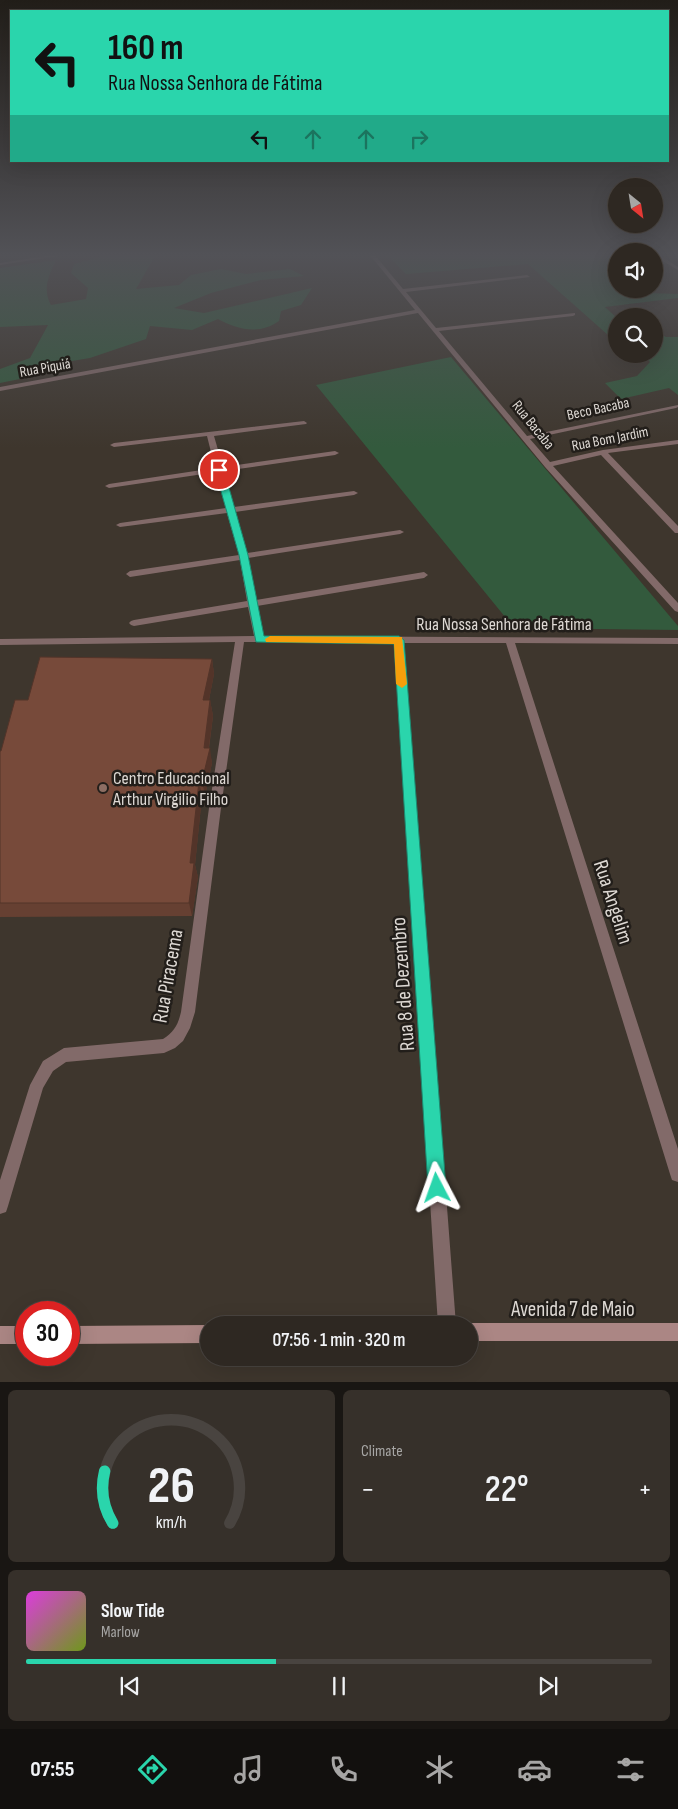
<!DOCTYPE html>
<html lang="en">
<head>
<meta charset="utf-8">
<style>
	:root { --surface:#2e2822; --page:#36302a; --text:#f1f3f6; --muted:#a7a6a5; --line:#494440; --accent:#2ad5ac }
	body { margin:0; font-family:"Sofia Sans Condensed",sans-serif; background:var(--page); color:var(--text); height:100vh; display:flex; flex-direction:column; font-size:19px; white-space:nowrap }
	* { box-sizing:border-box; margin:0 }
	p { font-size:16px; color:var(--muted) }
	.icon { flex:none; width:28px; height:28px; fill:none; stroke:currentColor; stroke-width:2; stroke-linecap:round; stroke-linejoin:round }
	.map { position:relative; height:1382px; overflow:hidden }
	.drawer { display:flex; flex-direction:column; gap:8px; padding:8px; background:#191613; flex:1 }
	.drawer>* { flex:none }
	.top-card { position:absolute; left:10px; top:10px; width:659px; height:152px; border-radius:0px; box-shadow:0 5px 20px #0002,0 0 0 1px var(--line); background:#2ad5ac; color:#111; overflow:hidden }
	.needle { width:32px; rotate:150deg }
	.fabs { position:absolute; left:608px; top:178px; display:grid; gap:10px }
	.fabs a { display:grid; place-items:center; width:55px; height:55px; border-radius:50%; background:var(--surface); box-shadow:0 5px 20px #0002,0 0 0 1px var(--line); font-size:25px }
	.speed { position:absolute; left:15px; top:1301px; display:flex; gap:10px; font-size:25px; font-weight:700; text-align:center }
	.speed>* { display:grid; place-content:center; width:65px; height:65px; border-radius:50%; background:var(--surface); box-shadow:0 5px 20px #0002,0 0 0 1px var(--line); line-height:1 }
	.speed .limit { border:8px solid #d22; background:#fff; color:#111 }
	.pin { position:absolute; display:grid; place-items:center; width:42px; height:42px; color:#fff; margin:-21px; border:2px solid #fff; border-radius:50%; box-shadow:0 1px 5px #0007 }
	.me { position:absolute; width:55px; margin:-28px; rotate:356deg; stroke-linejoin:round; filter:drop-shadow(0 0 4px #0008) }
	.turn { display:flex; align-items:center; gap:18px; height:105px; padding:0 15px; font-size:22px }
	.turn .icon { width:65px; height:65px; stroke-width:2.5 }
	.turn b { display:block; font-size:35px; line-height:42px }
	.lanes { display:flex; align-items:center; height:48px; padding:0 15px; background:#0003; justify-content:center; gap:25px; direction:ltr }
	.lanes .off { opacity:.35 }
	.big { font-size:38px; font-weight:600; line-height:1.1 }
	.drawer .card { flex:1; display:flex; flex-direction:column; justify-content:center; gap:8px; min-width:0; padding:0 18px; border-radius:8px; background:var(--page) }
	.drawer .dial { align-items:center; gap:0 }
	.dial svg { height:130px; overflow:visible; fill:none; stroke:var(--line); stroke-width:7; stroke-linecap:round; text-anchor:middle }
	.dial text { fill:var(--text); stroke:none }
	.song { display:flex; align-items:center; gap:15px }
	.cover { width:60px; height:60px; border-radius:8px; background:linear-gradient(135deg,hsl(300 70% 55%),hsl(80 70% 35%)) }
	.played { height:5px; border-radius:2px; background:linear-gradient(90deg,var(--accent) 40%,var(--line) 40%) }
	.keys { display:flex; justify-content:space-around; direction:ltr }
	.heat { display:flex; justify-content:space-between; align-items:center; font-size:28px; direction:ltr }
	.drawer .tiles { flex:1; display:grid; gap:8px; grid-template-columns:1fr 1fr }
	.card:last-child { grid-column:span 2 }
	.trip { position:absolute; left:200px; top:1316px; width:278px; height:50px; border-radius:25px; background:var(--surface); box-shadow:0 5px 20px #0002,0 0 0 1px var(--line); font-weight:600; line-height:50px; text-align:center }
	.tabs { display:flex; height:80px; justify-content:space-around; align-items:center; background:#12100e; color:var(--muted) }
	.tabs .icon { width:35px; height:35px }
	.tabs .selected { color:var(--accent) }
	.tabs b { font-size:22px; color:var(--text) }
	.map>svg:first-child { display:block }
</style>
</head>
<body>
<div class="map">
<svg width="678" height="1382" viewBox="0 0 678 1382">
	<rect width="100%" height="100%" fill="#3e362d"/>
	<!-- green -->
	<path fill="#335a3d" d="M111,254l44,2 -19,33 43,-4 12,-10 30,-6 25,5 44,-5 14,7 -43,4 -50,13 -37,15 30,5 108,-25 -11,17 -20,6 -2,10c-20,14 -41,9 -61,-2l-26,11 -42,-4 -4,13 -56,19 -36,6 -9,10 -45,9v-14l30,-11 18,-33 -48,2v-59l56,-8c-7,15 -14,29 -5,45l35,-6 2,-11 -17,-15 3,-9z
		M386,254h230v35h28l4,4 30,1v4l-73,9 11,10v22l-8,-4 -80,-71 -122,10z
		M654,330l12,7h12v58l-9,-7 -48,11 -16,-16 32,-7 13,-14 -8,-8h12z
		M451,357l227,269v4l-164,-2 -198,-243z"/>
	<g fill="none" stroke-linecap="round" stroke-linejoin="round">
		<!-- minor -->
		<path fill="#826a69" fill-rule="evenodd" d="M59,254h13l-72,11v-2z
			M369,254h5l29,35 124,-14 3,2 -124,15 30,36 139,-15v2l-2,1 -134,15 88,105 151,-31v2l-2,1 -146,31 20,23 53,-12 75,-10v4l-70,9 70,73v7h-3l-74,-78 -48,11 125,137v9l-3,-1 -130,-144 -127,-154 -418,78v-4l415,-77z
			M654,254h4l20,13v3l-24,-14z
			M304,421l3,2 -1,1 -92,12 9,31 112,-16 4,2 -4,2 -111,16 10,36 120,-16 4,2 -4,2 -119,17 12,41 153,-23 4,2 -4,2 -152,24 8,42 168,-28 4,3 -4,3 -167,28 6,30 415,2v6l-163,-1 163,506v33l-6,-2 -2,-6 -164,-531h-102l52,682h-18l-44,-682 -150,-1 -23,166 -26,204 -5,16 -7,13 -8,7 -11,5 -98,9 -13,9 -10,17 -35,118 -2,6 -6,2v-34l30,-95 13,-24 21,-13 99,-9c11,-7 15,-14 18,-27l28,-204 26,-166 -235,3v-6l254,-3 -6,-29 -114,19 -3,-1 -2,-2 2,-2 3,-1 113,-19 -7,-41 -110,17 -4,-3 4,-3 109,-16 -12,-42 -107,14 -4,-2 4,-2 106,-15 -9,-36 -108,16 -4,-2 4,-2 106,-16 -8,-32 -93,11 -4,-2 4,-2z"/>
		<!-- secondary -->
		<path fill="#ab8684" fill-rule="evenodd" d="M469,1323h209v18h-209v-16h-4z
			M209,1325v18l-140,1v-18z
			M0,1326h26v18h-26z"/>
	</g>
	<!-- wall -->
	<path fill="#664032" d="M212,659l2,15 -5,26h1l3,16 -4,32 3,15 -7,33h-3l-7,69 3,12 -6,39 -192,1v-166h1l27,-51z"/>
	<!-- shaded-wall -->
	<path fill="#533429" d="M212,659l2,15 -8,41 -3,-15z
		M210,700l3,16 -6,44 3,-12 2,15 -7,33 -3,-15 2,-33z
		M199,781l3,15 -7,69 3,12 -6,39 -3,-13 1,-40z"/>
	<!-- building -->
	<path fill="#774a3a" stroke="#533429" d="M40,657l172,2 -9,41h7l-6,48h6l-8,33h-3l-9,82h4l-5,40h-189v-152h1l14,-51h13z"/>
	<!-- sky -->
	<linearGradient id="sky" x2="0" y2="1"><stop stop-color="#221e19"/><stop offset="0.57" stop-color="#525257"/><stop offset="1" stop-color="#525257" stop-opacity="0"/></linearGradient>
	<rect width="678" height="448" fill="url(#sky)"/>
	<!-- route -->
	<path fill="#2ad5ac" stroke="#1b8a70" d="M219,468l5,2 24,85 16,81h135l5,4 42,548 -2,6 -7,3 -6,-3 -3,-6 -34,-544 -138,-2 -17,-87 -24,-85z"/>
	<!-- slow -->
	<path fill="#f59e0b" d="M270,636l132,1 5,47 -5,4 -6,-4 -2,-40 -128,-2 -1,-3z"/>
	<!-- markers -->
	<circle fill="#8d6e63" stroke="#221e1a" stroke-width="2" cx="103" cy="788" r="5"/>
	<g text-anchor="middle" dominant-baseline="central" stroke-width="5" stroke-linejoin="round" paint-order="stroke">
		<!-- far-street labels -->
		<g font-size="15" fill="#ded9d4" stroke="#221e1a">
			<text transform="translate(45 368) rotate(-10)">Rua Piquiá</text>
			<text transform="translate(598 409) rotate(-12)">Beco Bacaba</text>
			<text transform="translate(533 425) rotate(51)">Rua Bacaba</text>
			<text transform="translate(610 439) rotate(-11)">Rua Bom Jardim</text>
		</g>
		<!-- street labels -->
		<g font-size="18" fill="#ded9d4" stroke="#221e1a">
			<text x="504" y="624">Rua Nossa Senhora de Fátima</text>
		</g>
		<!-- poi labels -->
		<g font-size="18" fill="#ded9d4" stroke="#221e1a" text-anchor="start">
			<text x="113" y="778">Centro Educacional<tspan x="113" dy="21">Arthur Virgilio Filho</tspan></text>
		</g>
		<!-- near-street labels -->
		<g font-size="21" fill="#ded9d4" stroke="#221e1a">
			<text transform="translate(613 902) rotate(72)">Rua Angelim</text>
			<text transform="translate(168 976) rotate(-80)">Rua Piracema</text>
			<text transform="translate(403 984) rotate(-94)">Rua 8 de Dezembro</text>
			<text x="573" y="1309">Avenida 7 de Maio</text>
		</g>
	</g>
</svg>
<div class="fabs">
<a><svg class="needle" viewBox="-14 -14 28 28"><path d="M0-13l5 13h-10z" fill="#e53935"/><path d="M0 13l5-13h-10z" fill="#a7a6a5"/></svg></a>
<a><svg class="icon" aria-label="sound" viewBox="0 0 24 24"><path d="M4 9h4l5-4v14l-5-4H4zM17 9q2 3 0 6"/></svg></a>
<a><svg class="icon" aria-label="search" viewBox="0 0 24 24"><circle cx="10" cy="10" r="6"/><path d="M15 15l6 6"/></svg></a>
</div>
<div class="speed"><div class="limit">30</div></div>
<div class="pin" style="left:219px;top:470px;background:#d93025"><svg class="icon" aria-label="arrive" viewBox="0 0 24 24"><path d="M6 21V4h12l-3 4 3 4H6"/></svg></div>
<svg class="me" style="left:437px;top:1188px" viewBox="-20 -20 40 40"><path d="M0-17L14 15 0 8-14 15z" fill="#2ad5ac" stroke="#fff" stroke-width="4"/></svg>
<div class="trip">07:56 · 1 min · 320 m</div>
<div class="top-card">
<div class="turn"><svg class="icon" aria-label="left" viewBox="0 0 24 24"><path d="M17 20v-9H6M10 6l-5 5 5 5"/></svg><div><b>160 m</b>Rua Nossa Senhora de Fátima</div></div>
<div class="lanes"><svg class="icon" aria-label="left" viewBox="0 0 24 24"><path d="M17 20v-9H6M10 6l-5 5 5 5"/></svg><svg class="icon off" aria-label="ahead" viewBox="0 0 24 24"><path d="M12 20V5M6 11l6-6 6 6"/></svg><svg class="icon off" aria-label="ahead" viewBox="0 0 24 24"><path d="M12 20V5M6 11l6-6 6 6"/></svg><svg class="icon off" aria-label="right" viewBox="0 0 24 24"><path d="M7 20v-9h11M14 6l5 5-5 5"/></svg></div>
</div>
</div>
<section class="drawer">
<div class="tiles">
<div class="card dial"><svg viewBox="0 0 100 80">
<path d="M14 69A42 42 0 1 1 86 69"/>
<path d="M14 69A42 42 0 0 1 9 37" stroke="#2ad5ac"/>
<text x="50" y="56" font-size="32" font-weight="700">26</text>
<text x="50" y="72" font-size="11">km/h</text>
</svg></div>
<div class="card"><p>Climate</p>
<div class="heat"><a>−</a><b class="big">22°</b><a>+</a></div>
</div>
<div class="card">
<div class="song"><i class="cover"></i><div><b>Slow Tide</b><p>Marlow</p></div></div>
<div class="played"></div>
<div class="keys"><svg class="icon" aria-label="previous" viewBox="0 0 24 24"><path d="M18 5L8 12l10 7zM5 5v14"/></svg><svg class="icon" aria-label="pause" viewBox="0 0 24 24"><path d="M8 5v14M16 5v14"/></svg><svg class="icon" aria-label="next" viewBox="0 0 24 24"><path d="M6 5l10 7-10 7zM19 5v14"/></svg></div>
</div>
</div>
</section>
<nav class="tabs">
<b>07:55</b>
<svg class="icon selected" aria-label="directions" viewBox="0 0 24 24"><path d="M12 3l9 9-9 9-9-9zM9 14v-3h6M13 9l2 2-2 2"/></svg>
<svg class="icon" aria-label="music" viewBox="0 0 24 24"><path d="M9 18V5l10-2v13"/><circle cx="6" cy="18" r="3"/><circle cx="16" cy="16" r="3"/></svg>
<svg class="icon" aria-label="phone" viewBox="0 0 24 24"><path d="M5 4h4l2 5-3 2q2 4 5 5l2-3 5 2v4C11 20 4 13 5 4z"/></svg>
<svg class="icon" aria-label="climate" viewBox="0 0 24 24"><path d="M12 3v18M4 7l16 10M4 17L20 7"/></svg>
<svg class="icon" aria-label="car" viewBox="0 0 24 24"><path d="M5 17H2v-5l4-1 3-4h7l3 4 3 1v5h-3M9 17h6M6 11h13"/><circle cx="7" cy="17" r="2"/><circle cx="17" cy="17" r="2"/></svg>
<svg class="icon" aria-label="filters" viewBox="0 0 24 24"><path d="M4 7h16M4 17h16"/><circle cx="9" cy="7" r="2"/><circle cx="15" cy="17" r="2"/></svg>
</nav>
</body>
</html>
